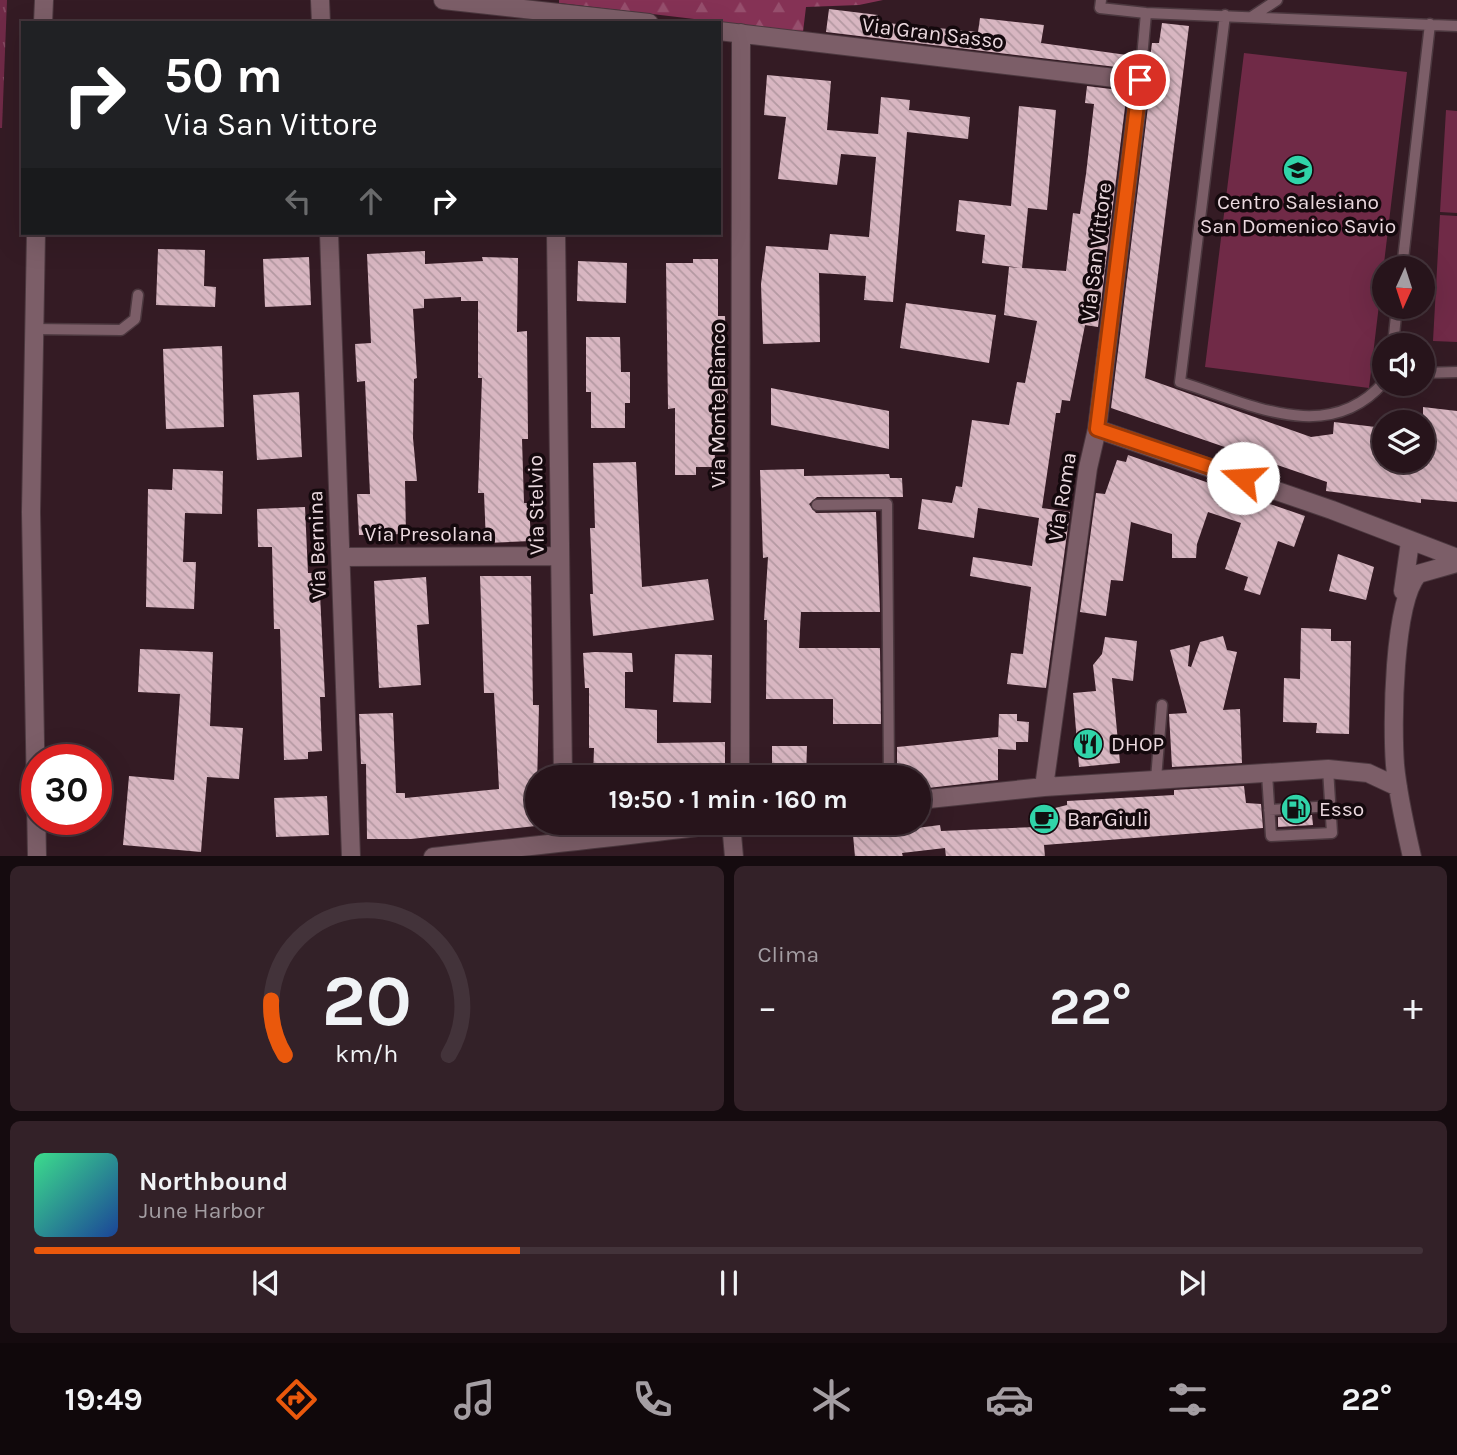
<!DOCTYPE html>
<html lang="it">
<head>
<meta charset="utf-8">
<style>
	:root { --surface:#27141b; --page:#332128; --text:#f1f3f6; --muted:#a49ea3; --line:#43333a; --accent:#ea580c }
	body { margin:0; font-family:Karla,sans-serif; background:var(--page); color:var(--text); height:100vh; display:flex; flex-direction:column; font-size:26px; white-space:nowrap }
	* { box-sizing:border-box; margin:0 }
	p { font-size:23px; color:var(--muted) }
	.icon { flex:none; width:38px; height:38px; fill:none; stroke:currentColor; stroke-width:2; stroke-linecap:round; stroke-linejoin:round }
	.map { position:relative; height:856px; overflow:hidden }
	.sheet { display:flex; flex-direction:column; gap:10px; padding:10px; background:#150b0f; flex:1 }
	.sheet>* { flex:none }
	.top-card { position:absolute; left:21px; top:21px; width:700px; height:214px; border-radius:0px; box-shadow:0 7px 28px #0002,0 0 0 2px var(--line); background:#202124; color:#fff; overflow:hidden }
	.needle { width:46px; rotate:183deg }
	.tools { position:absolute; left:1372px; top:256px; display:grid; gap:14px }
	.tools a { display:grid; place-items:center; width:63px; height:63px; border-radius:50%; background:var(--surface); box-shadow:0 7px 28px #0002,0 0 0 2px var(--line); font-size:35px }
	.speed { position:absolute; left:21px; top:744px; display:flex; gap:14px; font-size:35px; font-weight:700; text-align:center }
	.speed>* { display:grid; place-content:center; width:91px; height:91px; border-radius:50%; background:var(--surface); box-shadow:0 7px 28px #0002,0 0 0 2px var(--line); line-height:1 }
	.speed .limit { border:10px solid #d22; background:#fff; color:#111 }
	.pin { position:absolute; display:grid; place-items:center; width:60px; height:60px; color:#fff; margin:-30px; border:4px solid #fff; border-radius:50%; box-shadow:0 2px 7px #0007 }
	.me { position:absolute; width:77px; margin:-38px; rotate:289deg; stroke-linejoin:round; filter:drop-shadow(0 0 5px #0008) }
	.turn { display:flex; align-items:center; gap:24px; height:147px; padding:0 28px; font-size:32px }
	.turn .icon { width:91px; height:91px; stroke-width:2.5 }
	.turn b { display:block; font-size:49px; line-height:60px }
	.lanes { display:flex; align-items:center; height:66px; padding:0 28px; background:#0003; justify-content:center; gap:35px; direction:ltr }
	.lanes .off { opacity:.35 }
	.big { font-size:52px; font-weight:700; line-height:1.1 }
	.sheet .widget { flex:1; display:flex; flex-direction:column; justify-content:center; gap:10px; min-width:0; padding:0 24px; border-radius:10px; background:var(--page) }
	.sheet .dial { align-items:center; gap:0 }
	.dial svg { height:182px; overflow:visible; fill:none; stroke:var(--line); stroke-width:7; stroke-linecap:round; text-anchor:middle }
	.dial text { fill:var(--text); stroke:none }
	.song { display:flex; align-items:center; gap:21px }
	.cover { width:84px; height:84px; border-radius:10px; background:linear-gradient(135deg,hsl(150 70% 55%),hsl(220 70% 35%)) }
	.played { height:7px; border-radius:4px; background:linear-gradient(90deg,var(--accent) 35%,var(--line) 35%) }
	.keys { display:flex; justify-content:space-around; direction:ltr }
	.heat { display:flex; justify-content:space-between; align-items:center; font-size:38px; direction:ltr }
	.sheet .tiles { flex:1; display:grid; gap:10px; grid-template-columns:1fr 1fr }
	.widget:last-child { grid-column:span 2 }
	.trip { position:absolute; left:525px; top:765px; width:406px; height:70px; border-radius:35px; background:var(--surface); box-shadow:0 7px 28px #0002,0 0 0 2px var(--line); font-weight:700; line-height:70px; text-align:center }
	.dock { display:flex; height:112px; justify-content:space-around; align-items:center; background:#10080b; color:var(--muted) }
	.dock .icon { width:49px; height:49px }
	.dock .current { color:var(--accent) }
	.dock b { font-size:32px; color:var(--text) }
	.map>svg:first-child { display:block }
</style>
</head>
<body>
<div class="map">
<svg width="1457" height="857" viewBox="0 0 1457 857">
	<defs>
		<pattern id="forest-firs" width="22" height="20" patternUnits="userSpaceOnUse" patternTransform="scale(1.75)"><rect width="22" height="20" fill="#853255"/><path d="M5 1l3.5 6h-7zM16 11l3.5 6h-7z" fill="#964f6d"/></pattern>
		<pattern id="park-tufts" width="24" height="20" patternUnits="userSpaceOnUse" patternTransform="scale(1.75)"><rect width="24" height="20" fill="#702a47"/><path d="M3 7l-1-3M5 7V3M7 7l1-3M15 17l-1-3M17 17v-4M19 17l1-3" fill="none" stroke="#854861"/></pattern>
		<pattern id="building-back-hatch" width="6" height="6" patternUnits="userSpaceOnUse" patternTransform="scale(1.75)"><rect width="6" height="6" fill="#d8b6c1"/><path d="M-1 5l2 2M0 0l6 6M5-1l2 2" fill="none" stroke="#b499a2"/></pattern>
	</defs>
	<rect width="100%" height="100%" fill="#341b24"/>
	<!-- forest -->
	<path fill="url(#forest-firs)" d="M559,0h324l-24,5 -53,2 -3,25 -244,-29z"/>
	<!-- park -->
	<path fill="url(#park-tufts)" d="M0,0h7l-5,128h-2z"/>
	<!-- garden -->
	<path fill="#702a47" d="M1244,53l163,19 -38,316 -164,-21z
		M1446,110l11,1v102l-17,-1z
		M1440,215l17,1v126l-24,-1z"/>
	<!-- building -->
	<path fill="url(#building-back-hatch)" d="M829,9l49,6 -1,7 101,10 2,-14 64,7 -3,18 93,13 -1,13 -307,-37z
		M1162,23l27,3 -44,352 166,59 22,-3 1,-12 50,6v32h39v-53l34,4v91l-36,-3v4l-95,-12 1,-9 -216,-74 40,-326 -1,-24 2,-15h7z
		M767,75l64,6 -4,49 51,4 3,-37 29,3 -1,10 61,7 -2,22 -61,-7 -14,170 -29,-2 2,-24 -47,-3 1,69 -57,2 -2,-60 5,-38 62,4 2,-16 39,3 7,-80 -35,-3 -4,31 -59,-6 8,-62 -22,-2z
		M1087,86l40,5 -29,236 -13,-2 -15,76 -8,-1 -2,13h-4l-14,95 28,4 -24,176 -39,-4 4,-31 12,1 8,-67 -61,-11 3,-19 59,9 7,-48 -61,-10 -4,30 -56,-9 4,-30 30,4 4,-17 6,1 10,-67 37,5 8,-43 8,1 12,-62 -33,-6 5,-48 57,4 7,-58 7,1 6,-40 8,-70 -9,-1z
		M1019,106l37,4 -9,100 -19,-2 -6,60 -40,-5 3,-28 -29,-4 3,-31 52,6z
		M158,249l47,1 -1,36 12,1 -1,20 -59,-2z
		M425,251v13l58,-3 -1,-4 36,1 -1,74 10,-1 1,108h-6l2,64h5l2,38 -45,2 -2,-50h-6l4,-115h-4v-77h-17v-4l-37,2v9l-11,1 4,69 -3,1 -1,59 4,43h-12l1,53 -47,1 -2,-41h13l-5,-113 -8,1 -2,-38 16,-1 -4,-89z
		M309,257l2,48 -46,2 -2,-48z
		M693,259h25v57h7l3,88 -14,1 1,62h-19v8h-21v-67l-7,1 -2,-146h27z
		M578,261l49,2 -1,40 -49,-2z
		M906,303l90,12 -7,48 -89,-15z
		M586,337h34l1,35h9v31h-5v25h-34v-36h-5z
		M222,346l2,81 -58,2 -3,-80z
		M771,388l118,23v38l-118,-24z
		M299,392l3,65 -45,3 -4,-65z
		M1128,455l177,61 -11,31 -16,-6 -18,54 -16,-5 4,-13 -23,-8 16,-46 -33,-11 -11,32 -1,14h-24v-24l-41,-12 -8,59 -12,-1 -5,36 -26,-4 16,-119 9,1 12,-34 9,2z
		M636,462l6,125 66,-8 6,41 -121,16 -3,-42h3l-3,-66h5l-2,-65z
		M173,469l50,2 -1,43 -37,-1 -2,49h13l-2,47 -48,-2 2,-118 24,1z
		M804,469v7l85,-2 1,4h12l1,19h-86l-8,7 7,9 60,-1 4,100h-79l-2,36h81l1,76h-48v-25h-67l1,-79h-3l4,-63 -5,1 -3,-88z
		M305,507l3,66h11l6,124h-5l2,54 -14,1v7l-24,1 -4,-131h-6l-2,-82h-14l-1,-38z
		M1338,554l36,13 -8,33 -37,-9z
		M480,576h51l2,129h6l-3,121 -125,13h-44l-1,-75h-5l-2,-50 34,-1 3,80h9v5l94,-9 -5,-96h-10z
		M426,577l3,47 -12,1 4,60 -42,3 -5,-107z
		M1301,628l30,1v12h20l-2,93 -33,-1 1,-10 -34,-1 1,-44 16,1z
		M1223,636l4,14 10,2 -14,58 17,-1 2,54 -70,4 -3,-53 18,-1 -17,-63 20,-5 -2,21 3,1 9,-25z
		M1105,637l32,4 -4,40 -21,-3 8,85 -41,4 -6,-74 23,-2 -3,-26 9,-11z
		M140,649l73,3 -3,74 33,2 -4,51 -32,-2 -6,75 -78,-7 6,-69 45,4 6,-86 -42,-2z
		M595,652l37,1 1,19h-8v36l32,2v33l68,-1v35h-132l1,-29h-5v-60h-4l-2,-35z
		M675,654l37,1 -1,48 -38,-1z
		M999,714h18v7l12,1 -1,20h-12v8l-18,-1v31l-79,9v-12h-22v-30l101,-10v5z
		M772,746h35l-1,31h-34z
		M1244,786l2,17 15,1 2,24 -219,17 1,12h-99l-1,-9 -43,5 1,4h-48l-3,-33 48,-2 1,8 39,-5 1,6 95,-4 -2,-19 17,1 16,-4v-4l107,-6v-5z
		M327,796l2,39 -53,2 -2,-39z
		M1312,815l1,10 -35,2v-10z"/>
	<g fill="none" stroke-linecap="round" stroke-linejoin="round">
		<!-- lane casing -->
		<g stroke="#4c383f" stroke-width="13">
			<path id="lane" d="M1101,0l-1,8 46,5 311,13
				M1225,15l-45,367c68,21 148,65 204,0
				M1253,16l24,-16
				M1140,81l6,-68
				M1402,268l28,-244
				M32,329l89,1 14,-11 3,-24
				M1393,345l4,-39
				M1423,373l34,-1
				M817,505l70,-1 2,273
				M1267,774l4,62 61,-3 -4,-64
				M1156,779l6,-74
				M1269,810l62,-4"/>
		</g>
		<!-- street casing -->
		<g stroke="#4c383f" stroke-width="20">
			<path id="street" d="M320,0l1,23
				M443,0l206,23
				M43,23l1,-23
				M719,31l421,50 -43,348
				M36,233l-5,279 6,345
				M329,233l22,624
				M556,233l7,544
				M341,557l218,-1
				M1403,591l7,-49
				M740,777l1,-744
				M1044,787l44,-319 9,-39 235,81 125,48
				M919,800l125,-13 284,-18 40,4 30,14
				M731,823l3,34
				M433,857c100,-12 201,-21 301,-35
				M1412,857c-7,-31 -14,-61 -17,-92 -3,-40 -2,-162 23,-191l39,-11"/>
		</g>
		<!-- lane -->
		<use href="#lane" stroke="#7c5e68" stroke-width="10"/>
		<!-- street -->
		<use href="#street" stroke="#7c5e68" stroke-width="18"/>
	</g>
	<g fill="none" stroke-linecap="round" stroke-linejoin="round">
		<!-- route casing -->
		<g stroke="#983908" stroke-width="18">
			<path id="route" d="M1140,80l-43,349 146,49"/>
		</g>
		<!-- route -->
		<use href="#route" stroke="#ea580c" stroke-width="12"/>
	</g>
	<!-- icons -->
	<defs>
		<g id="school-disc" transform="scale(1.575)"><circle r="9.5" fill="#30d4a9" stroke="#14090d"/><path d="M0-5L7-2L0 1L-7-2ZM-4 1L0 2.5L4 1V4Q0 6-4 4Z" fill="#111"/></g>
		<g id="restaurant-disc" transform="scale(1.575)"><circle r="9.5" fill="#30d4a9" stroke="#14090d"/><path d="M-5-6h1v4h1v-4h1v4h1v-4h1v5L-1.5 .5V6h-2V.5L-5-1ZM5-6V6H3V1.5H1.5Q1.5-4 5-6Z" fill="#111"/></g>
		<g id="fuel-disc" transform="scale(1.575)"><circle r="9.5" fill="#30d4a9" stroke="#14090d"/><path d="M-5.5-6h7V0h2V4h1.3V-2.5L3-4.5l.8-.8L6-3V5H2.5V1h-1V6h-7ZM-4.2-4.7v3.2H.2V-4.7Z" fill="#111"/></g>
		<g id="cafe-disc" transform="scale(1.575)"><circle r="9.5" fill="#30d4a9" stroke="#14090d"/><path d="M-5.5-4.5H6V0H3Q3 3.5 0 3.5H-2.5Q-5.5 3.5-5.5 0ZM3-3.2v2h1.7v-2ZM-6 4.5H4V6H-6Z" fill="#111"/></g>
	</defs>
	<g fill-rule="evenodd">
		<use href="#school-disc" x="1298" y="170"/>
		<use href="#restaurant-disc" x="1088" y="744"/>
		<use href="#fuel-disc" x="1296" y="809"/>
		<use href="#cafe-disc" x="1044" y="819"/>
	</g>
	<g text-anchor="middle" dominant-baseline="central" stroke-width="7" stroke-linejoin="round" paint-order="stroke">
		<!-- street labels -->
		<g font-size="21" fill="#ebd9df" stroke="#14090d">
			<text transform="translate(933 33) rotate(7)">Via Gran Sasso</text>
			<text transform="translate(1096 252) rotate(-83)">Via San Vittore</text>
			<text transform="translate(718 405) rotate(-90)">Via Monte Bianco</text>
			<text transform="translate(1062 497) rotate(-81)">Via Roma</text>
			<text transform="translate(536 505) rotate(-91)">Via Stelvio</text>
			<text x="429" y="534">Via Presolana</text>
			<text transform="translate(317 545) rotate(-92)">Via Bernina</text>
		</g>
		<!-- poi labels -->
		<g font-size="21" fill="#ebd9df" stroke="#14090d" text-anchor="start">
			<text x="1298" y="202" text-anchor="middle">Centro Salesiano<tspan x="1298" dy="24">San Domenico Savio</tspan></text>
			<text x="1111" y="744">DHOP</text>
			<text x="1319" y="809">Esso</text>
			<text x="1067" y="819">Bar Giuli</text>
		</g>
	</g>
</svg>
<div class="tools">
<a><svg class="needle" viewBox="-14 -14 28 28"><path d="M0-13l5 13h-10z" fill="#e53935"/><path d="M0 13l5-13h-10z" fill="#a49ea3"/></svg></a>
<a><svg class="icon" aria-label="sound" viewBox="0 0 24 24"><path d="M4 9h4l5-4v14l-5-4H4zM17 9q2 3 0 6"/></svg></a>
<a><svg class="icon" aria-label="layers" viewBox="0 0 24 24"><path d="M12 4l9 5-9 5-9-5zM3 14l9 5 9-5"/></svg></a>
</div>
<div class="speed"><div class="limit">30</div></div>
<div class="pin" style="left:1140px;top:80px;background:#d93025"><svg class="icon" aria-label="arrive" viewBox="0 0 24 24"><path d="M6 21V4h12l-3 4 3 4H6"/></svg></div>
<svg class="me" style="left:1243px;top:478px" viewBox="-20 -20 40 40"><circle r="19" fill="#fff"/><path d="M0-13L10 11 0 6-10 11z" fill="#ea580c"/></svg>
<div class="trip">19:50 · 1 min · 160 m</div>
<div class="top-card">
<div class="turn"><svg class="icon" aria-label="right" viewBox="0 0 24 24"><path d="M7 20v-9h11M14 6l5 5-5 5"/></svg><div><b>50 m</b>Via San Vittore</div></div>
<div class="lanes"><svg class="icon off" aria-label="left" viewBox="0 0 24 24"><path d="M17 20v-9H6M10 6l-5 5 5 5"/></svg><svg class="icon off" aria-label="ahead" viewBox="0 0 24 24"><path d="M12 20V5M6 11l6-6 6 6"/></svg><svg class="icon" aria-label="right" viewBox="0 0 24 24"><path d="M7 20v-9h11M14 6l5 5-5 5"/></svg></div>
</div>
</div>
<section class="sheet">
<div class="tiles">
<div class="widget dial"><svg viewBox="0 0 100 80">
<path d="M14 69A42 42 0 1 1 86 69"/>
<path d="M14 69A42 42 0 0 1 8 45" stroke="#ea580c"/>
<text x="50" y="56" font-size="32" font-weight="700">20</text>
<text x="50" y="72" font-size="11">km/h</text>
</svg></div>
<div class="widget"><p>Clima</p>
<div class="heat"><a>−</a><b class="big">22°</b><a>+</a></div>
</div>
<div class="widget">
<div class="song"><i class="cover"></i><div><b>Northbound</b><p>June Harbor</p></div></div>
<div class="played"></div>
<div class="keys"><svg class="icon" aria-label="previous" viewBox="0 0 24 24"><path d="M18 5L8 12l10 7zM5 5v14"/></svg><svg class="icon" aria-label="pause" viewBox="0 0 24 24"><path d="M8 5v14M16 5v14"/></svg><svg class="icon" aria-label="next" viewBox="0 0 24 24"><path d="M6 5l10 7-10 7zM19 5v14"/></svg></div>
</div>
</div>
</section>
<nav class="dock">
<b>19:49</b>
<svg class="icon current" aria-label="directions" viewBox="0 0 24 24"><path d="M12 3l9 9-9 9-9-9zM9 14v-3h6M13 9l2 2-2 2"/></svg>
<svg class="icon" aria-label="music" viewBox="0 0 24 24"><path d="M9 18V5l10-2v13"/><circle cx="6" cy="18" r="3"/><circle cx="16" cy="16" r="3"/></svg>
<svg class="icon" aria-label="phone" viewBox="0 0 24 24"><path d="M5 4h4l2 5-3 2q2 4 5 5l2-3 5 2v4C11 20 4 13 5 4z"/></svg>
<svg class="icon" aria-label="climate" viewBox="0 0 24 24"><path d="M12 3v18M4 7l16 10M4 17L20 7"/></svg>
<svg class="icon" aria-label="car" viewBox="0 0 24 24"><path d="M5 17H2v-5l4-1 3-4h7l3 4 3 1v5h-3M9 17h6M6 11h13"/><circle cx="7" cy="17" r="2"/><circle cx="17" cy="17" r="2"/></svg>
<svg class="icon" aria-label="filters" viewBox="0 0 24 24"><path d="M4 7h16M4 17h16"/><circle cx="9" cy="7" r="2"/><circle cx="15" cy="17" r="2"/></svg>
<b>22°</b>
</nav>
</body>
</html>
